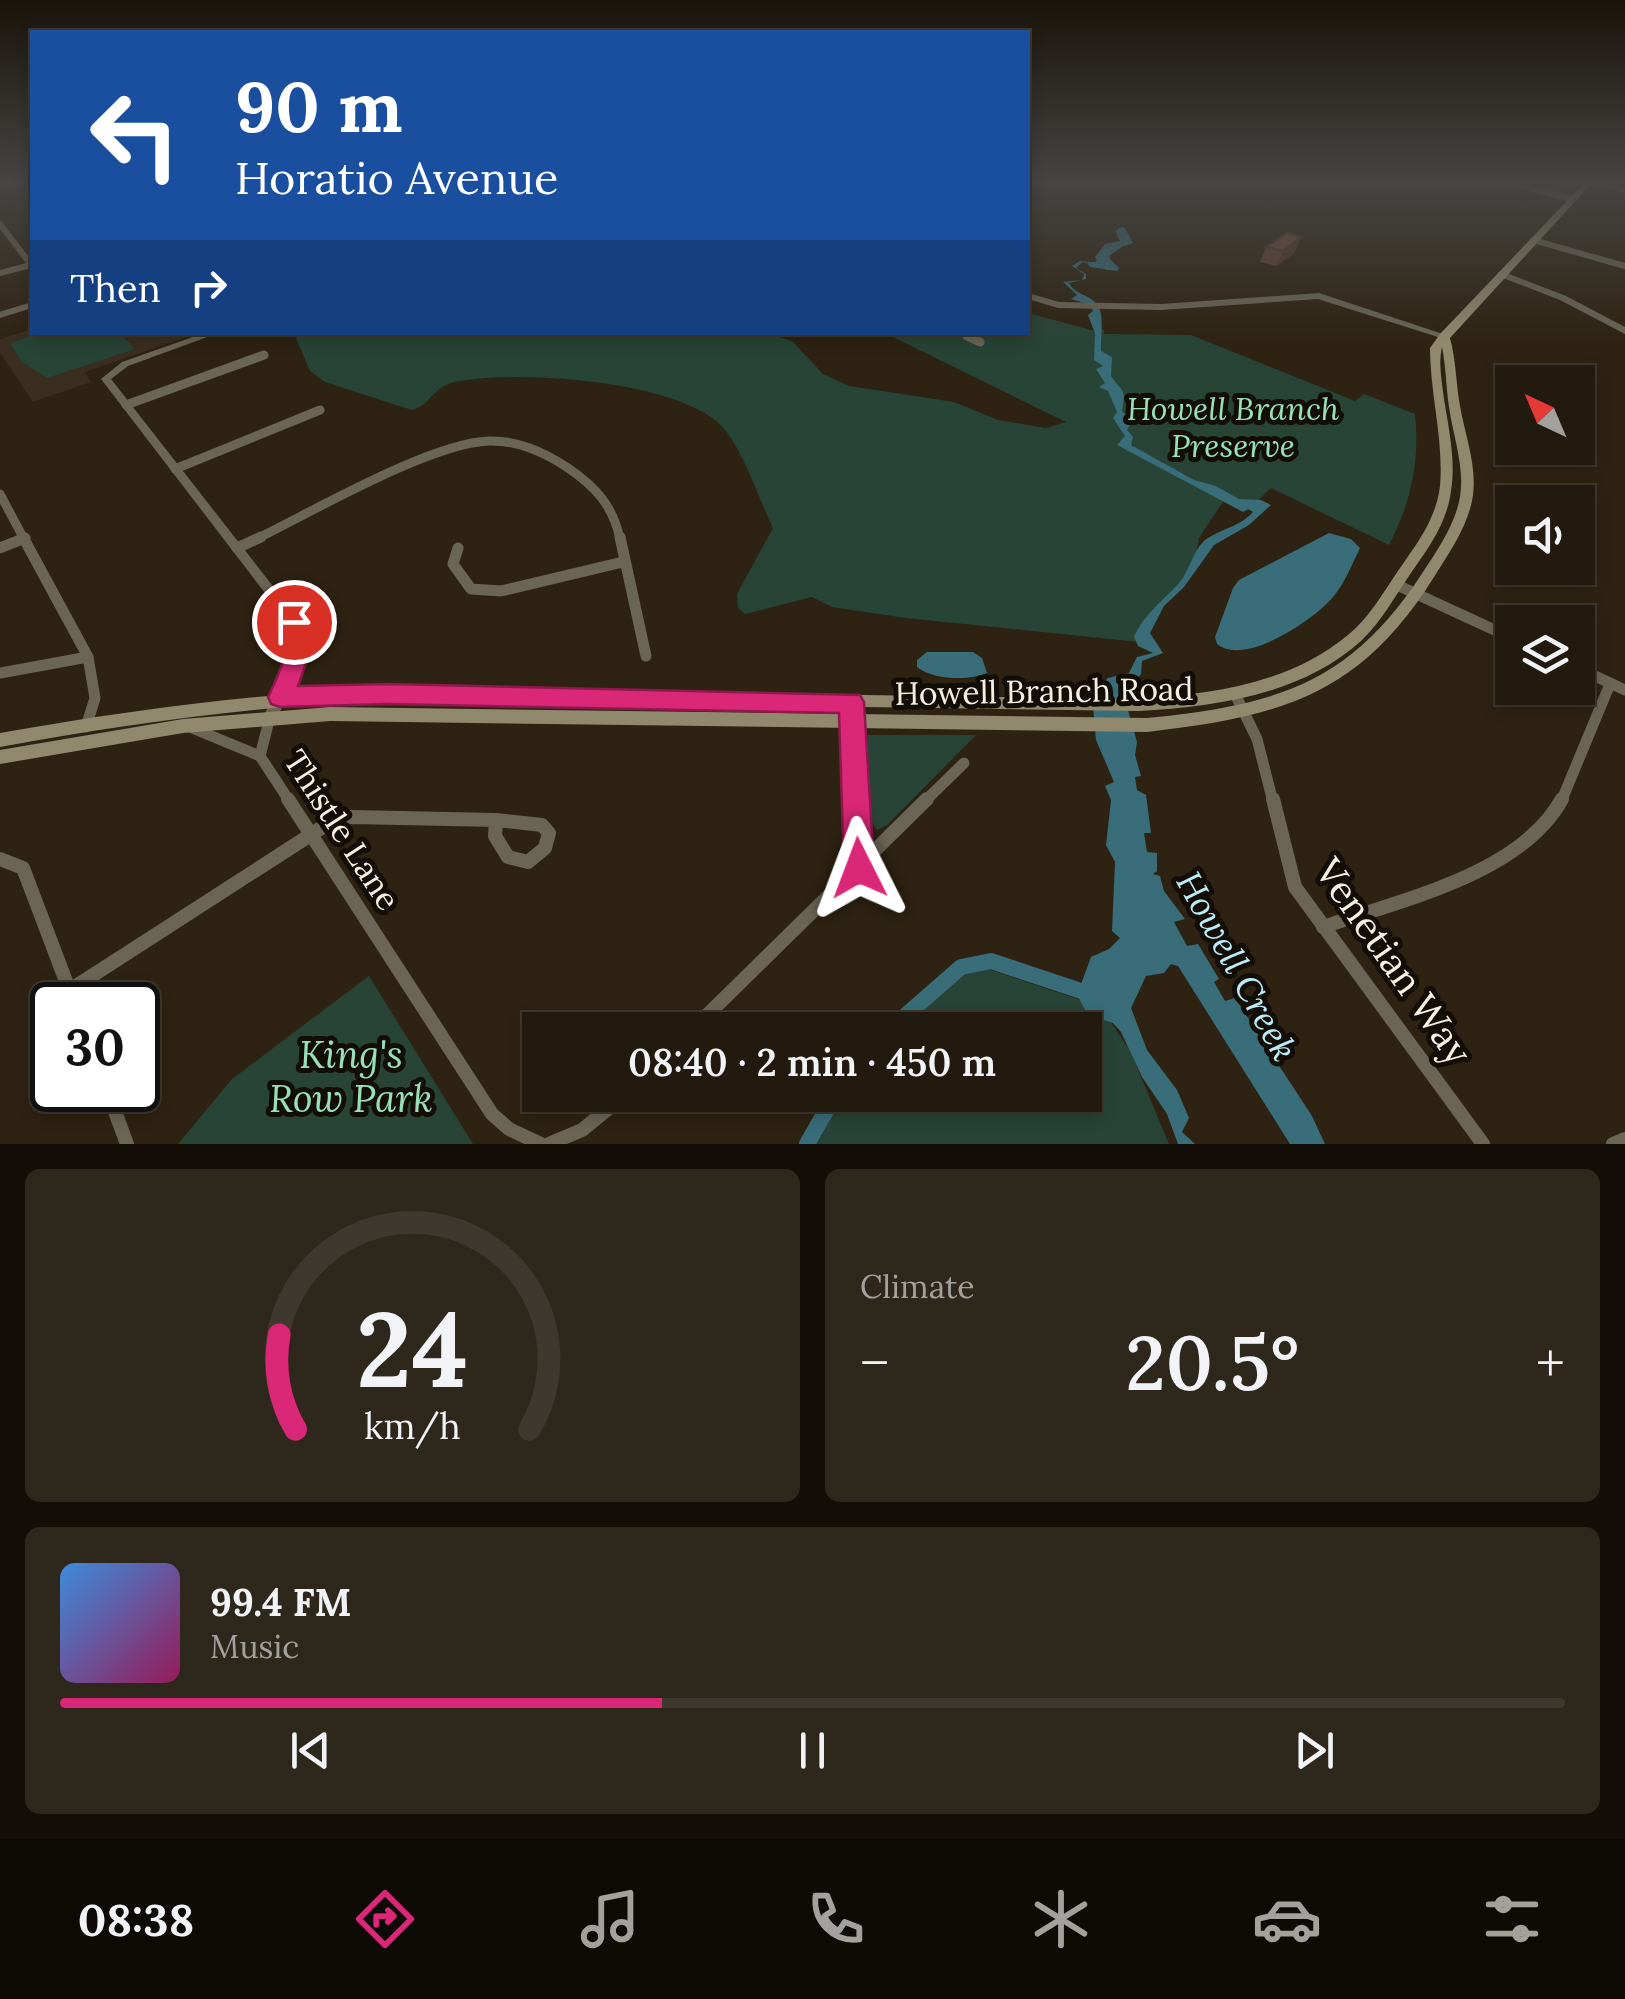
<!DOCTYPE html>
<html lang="en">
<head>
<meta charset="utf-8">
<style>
	:root { --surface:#221a0e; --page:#2e271c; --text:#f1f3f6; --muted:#a2a19e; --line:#3f382e; --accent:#db2777 }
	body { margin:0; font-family:Lora,serif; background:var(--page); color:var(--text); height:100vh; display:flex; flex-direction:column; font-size:38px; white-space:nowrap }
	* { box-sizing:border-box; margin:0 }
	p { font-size:32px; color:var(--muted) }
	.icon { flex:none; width:55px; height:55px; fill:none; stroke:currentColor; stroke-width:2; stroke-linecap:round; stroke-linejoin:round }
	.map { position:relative; height:1144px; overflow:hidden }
	.panel { display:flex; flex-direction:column; gap:25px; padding:25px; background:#130e08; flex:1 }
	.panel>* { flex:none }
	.banner { position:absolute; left:30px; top:30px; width:1000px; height:305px; border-radius:0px; box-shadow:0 5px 15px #0003,0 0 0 2px var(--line); background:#1a4fa0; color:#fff; overflow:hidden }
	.needle { width:65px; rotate:316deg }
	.controls { position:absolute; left:1495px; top:365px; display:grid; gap:20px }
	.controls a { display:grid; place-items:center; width:100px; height:100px; border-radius:0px; background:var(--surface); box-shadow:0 5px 15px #0003,0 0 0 2px var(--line); font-size:50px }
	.speed { position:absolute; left:30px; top:982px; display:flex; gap:20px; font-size:50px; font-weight:700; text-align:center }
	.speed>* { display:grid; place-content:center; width:130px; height:130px; border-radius:50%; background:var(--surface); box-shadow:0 5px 15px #0003,0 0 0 2px var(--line); line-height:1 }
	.speed .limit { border:5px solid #111; border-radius:15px; background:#fff; color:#111 }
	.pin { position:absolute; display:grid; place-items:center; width:85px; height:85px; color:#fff; margin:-42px; border:5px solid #fff; border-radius:50%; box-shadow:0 2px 10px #0007 }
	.me { position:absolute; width:110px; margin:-55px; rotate:357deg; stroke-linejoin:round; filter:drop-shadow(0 0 8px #0008) }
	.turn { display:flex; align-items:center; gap:35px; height:210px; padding:0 40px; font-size:45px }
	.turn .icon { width:130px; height:130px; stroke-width:2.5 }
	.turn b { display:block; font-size:70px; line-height:85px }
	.then { display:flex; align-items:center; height:95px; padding:0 40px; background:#0003; gap:20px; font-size:38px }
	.big { font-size:75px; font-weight:600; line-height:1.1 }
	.panel .card { flex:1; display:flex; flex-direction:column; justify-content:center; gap:15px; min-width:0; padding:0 35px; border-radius:15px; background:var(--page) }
	.panel .dial { align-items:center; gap:0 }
	.dial svg { height:260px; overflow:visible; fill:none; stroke:var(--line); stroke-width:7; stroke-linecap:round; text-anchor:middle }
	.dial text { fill:var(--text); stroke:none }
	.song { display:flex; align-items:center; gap:30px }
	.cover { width:120px; height:120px; border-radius:15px; background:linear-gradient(135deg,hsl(210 70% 55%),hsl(330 70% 35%)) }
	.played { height:10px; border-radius:5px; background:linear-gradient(90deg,var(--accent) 40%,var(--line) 40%) }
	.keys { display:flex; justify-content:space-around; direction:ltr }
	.heat { display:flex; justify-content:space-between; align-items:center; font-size:55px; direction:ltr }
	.panel .tiles { flex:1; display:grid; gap:25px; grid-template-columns:1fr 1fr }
	.card:last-child { grid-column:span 2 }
	.trip { position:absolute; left:522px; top:1012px; width:580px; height:100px; border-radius:0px; background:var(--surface); box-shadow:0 5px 15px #0003,0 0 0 2px var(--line); font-weight:600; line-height:100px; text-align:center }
	.menu { display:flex; height:160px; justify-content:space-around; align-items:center; background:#0e0a06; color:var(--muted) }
	.menu .icon { width:70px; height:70px }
	.menu .on { color:var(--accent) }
	.menu b { font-size:45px; color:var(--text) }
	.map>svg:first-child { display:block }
</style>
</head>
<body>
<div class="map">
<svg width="1625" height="1144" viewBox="0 0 1625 1144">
	<rect width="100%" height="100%" fill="#2e2312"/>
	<!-- education -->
	<path fill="#3a2e20" d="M32,329v3l166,1 -113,39 6,10 -58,20 -33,-49v-14z"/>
	<!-- green -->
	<path fill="#284436" d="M1028,313l63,17h13v4l87,1 164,66 9,-7 51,20c5,48 -4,88 -26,131l-118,-57 -24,23 -23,-11 -25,38 -5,27 -47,60 2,18 -243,-25 -74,-11 -20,-10 -67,17 -7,-6 -1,-14 36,-66c-15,-31 -27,-70 -47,-97 -38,-51 -213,-62 -271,-49 -23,5 -24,23 -43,28l-87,-28 -15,-11 -14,-33 9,-6 461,1 26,8 31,33 26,12 105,16 44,18 48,8 20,-6 -181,-89 143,-1z
		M118,332l17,17 -88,29 -25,-16 -12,-18 28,-11z
		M868,735h108l-89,90 -10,5c-17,-20 -18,-71 -9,-95z
		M967,962l134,45 29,44 39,93h-364l30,-49h250v-65h-196z
		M369,976l104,168h-295l54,-65z"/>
	<!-- water -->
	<path fill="#386d79" d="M1080,261l30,3 6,5 -9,1 -24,-8 -7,6 10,6v5l-17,4c6,11 17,11 26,19 11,9 5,35 6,49l11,6 -1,19c13,19 15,11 11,35l10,10 -5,9 6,7 -2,8 63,35 22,6 23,13 22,1 10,5 -22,20 -35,20 -30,42 -20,19 -14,27 13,20 -21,8 -1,13 -17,22 13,46 -2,13 6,21 -6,1 2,13 9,5 5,38h-7l3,19 10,1v18l-4,3 7,2 4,15 21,28 -11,3 13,24 11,-2 21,35 -5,3 11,19 10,-3 77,118 13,28h-35l-112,-178 -7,-2 -7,9 -18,3 -15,32 16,42 30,40 12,28 -7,14 13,12h-17l-11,-30 -25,-37 -21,-45 -8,-9 -25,-8 -11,-20 14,-38 18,-8 11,-11 -8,-7 3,-69 -9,-17 5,-45 -6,-14 9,-4 -18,-42 -4,-46 16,-16 21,-5 8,-16 16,-4 -15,-7 -4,-9c9,-22 31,-38 46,-55 9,-11 13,-31 24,-41 15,-12 36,-14 49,-29l-5,-3 -5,3 -126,-67 8,-9 -12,-18 4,-6 -9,-21 -9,-4 6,-4 -9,-14 7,-3 -9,-6 1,-27 -7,-18 5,-4 -5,-7 -17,-5 6,-4 -14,-13 19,-2 2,-6 -12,-8z
		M1329,533l22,6 9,9c-8,16 -15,35 -27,49 -19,23 -89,70 -116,47l-2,-7 18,-49 6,-8z
		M927,652h46l9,6 5,15c-18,8 -54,7 -70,-6v-7z"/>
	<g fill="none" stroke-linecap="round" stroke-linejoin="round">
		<!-- stream -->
		<path stroke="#386d79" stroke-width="2.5" d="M1110,265l-2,-10 13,-9"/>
		<!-- canal -->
		<path stroke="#386d79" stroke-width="16" d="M889,1030l72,-63 30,-6 99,33
			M807,1144l28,-49"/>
		<!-- river -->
		<path fill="#386d79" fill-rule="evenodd" d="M1121,227l4,1 8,15 -20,7 -5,7 11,11 -2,3 -27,-4 -2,-3 9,-3 -2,-4 10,-13 15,-3 -5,-10z"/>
		<!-- minor-far3 -->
		<path stroke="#6a6554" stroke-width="6" d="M1508,183l65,16
			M1596,183l29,7
			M0,224l32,42
			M1533,240l92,26
			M0,273l31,-8
			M0,315l32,-10
			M959,332l13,6"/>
		<!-- minor-far2 -->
		<path stroke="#6a6554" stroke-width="9" d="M967,336l13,6
			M126,405l138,-50
			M175,469l145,-59
			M0,494l24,45
			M256,539c56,-27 174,-96 233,-98 28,-1 55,11 79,27 28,19 45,38 52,71"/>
		<!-- minor-far1 -->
		<path stroke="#6a6554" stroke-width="11" d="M23,537l65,120 7,41 -9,29
			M620,537l26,119
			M0,548l25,-10
			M237,548l24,-11
			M458,548l-5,16 18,25 30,2 122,-29
			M1397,585l115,53
			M1578,668l47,22
			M0,673l88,-16
			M1235,694l22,45 16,63
			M851,702l5,100
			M270,717l-10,39 30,46
			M192,728l68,28
			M924,802l40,-39
			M1561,802l49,-118"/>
		<!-- minor -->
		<path stroke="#6a6554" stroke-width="14" d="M288,799l204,315 17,15 32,15
			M856,799l3,70
			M1273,799l22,88 188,257
			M496,820l46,5 7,8 -4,15 -17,14 -20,-5 -13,-21z
			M0,859l23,9 52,137
			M1323,927c77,-27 197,-52 239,-128
			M70,990l262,-169 19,-4 145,3
			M692,1030l235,-231
			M107,1090l20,54
			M549,1144l33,-14 43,-35
			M1613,1144l12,-5"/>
		<!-- tertiary -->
		<path fill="#6a6554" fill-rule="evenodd" d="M1498,272h6l62,24 59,31v7l-65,-34 -62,-24z
			M1319,293l130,43 -2,2h-6l-123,-39 -157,11 -103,-2 -30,-9v-6l31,9 102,2z
			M207,332h14l-93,34 -17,13 190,243c9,40 -8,65 -26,99l-5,2 -5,-2 -2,-4c16,-32 33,-56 25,-94l-187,-244 21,-17z"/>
		<!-- secondary -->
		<path fill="#91896e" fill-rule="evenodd" d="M1584,183h8l-142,155c6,22 6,45 10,68 5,29 17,60 13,89 -4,30 -24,58 -39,82 -74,119 -155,140 -287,155l-817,-11 -147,12 -183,31v-14l183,-31 147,-12 817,11c128,-13 203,-33 276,-146 15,-23 32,-47 37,-75 5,-30 -7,-61 -11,-90 -3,-20 -3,-40 -7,-60 -4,16 0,35 2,52 5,31 12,62 7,92 -4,32 -22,56 -40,82 -16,23 -29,48 -50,68 -60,54 -146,66 -223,70l-750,-11c-131,6 -259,23 -388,47v-14c129,-23 257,-40 388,-45l750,11c74,-5 151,-15 210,-64 22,-18 36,-44 52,-67 18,-26 36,-49 40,-82 4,-46 -10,-92 -10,-138l10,-14z"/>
	</g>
	<!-- wall -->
	<path fill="#644234" d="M1266,247l29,5 -18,14 -17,-4z"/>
	<!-- shaded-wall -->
	<path fill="#51362b" d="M1301,237l-6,15 -18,14 6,-15z"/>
	<!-- building -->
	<path fill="#744d3d" stroke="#51362b" stroke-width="2.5" d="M1287,233l14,4 -18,14 -17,-4z"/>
	<!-- sky -->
	<linearGradient id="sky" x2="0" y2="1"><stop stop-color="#19130a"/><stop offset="0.53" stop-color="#464544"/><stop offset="1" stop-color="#464544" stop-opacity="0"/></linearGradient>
	<rect width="1625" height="343" fill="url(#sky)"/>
	<!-- route -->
	<path fill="#db2777" stroke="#8e194d" stroke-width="2.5" d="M294,613l8,2 11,28 -15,43 90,-2 472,11 4,7 10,166 -5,11 -10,4 -11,-4 -4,-11 -5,-155 -451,-9 -108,3 -9,-3 -3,-7c13,-28 23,-45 14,-75z"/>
	<g text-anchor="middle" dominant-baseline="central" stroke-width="10" stroke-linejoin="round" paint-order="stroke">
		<!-- park labels -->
		<g font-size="32" font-style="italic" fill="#98e0ba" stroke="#120d06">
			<text x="1233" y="408">Howell Branch<tspan x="1233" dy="37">Preserve</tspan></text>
		</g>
		<!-- street labels -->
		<g font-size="32" fill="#f6efe4" stroke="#120d06">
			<text transform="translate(1044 691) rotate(-1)">Howell Branch Road</text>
			<text transform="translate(342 830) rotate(57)">Thistle Lane</text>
		</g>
		<!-- water labels -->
		<g font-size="35" font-style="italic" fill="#bbecf8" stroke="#120d06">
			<text transform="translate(1237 966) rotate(61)">Howell Creek</text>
		</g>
		<!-- near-street labels -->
		<g font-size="38" fill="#f6efe4" stroke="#120d06">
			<text transform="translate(1394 961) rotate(55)">Venetian Way</text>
		</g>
		<!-- near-park labels -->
		<g font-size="38" font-style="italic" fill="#98e0ba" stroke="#120d06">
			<text x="351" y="1054">King's<tspan x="351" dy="44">Row Park</tspan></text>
		</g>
	</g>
</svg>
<div class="controls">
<a><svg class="needle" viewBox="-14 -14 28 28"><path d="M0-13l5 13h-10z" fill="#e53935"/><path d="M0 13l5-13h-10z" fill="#a2a19e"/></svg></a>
<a><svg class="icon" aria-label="sound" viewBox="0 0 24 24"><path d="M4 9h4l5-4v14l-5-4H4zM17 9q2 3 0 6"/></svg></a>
<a><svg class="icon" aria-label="layers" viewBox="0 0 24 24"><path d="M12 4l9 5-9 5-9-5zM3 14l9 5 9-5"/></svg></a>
</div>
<div class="speed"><div class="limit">30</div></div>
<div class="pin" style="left:294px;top:622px;background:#d93025"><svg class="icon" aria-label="arrive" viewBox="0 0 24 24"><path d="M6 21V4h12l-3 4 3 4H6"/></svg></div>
<svg class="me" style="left:859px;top:868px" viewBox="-20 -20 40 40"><path d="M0-17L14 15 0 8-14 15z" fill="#db2777" stroke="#fff" stroke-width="4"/></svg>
<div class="trip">08:40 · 2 min · 450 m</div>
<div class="banner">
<div class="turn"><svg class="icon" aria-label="left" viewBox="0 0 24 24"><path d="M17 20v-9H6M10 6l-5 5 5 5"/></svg><div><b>90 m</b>Horatio Avenue</div></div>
<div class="then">Then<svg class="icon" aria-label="right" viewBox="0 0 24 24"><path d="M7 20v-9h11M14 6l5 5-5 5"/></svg></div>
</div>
</div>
<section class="panel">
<div class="tiles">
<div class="card dial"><svg viewBox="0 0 100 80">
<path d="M14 69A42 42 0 1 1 86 69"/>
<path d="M14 69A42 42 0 0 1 9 40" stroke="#db2777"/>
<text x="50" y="56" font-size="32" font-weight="700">24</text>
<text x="50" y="72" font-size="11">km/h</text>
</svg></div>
<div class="card"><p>Climate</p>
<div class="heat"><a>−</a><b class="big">20.5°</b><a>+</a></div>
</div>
<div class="card">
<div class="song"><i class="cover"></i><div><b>99.4 FM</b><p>Music</p></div></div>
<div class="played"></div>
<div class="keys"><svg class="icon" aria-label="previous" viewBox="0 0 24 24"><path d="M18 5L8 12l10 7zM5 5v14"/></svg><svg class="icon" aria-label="pause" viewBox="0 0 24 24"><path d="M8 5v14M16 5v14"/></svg><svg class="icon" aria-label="next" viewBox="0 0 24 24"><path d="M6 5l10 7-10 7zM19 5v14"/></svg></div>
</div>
</div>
</section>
<nav class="menu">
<b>08:38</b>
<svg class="icon on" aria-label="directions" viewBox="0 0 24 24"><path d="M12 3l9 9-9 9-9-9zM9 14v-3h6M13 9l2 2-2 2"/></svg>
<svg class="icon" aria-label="music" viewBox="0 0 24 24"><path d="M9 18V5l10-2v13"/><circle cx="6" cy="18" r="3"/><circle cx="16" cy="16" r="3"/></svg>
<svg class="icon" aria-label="phone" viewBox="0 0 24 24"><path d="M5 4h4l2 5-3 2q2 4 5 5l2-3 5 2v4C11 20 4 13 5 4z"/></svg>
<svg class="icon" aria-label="climate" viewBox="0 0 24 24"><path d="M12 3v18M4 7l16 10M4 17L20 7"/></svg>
<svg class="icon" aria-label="car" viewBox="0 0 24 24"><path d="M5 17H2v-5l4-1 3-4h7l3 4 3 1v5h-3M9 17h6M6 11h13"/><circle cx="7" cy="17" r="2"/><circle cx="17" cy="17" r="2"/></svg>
<svg class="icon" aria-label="filters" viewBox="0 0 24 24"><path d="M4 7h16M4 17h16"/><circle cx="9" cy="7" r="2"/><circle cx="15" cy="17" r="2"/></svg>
</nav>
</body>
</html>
